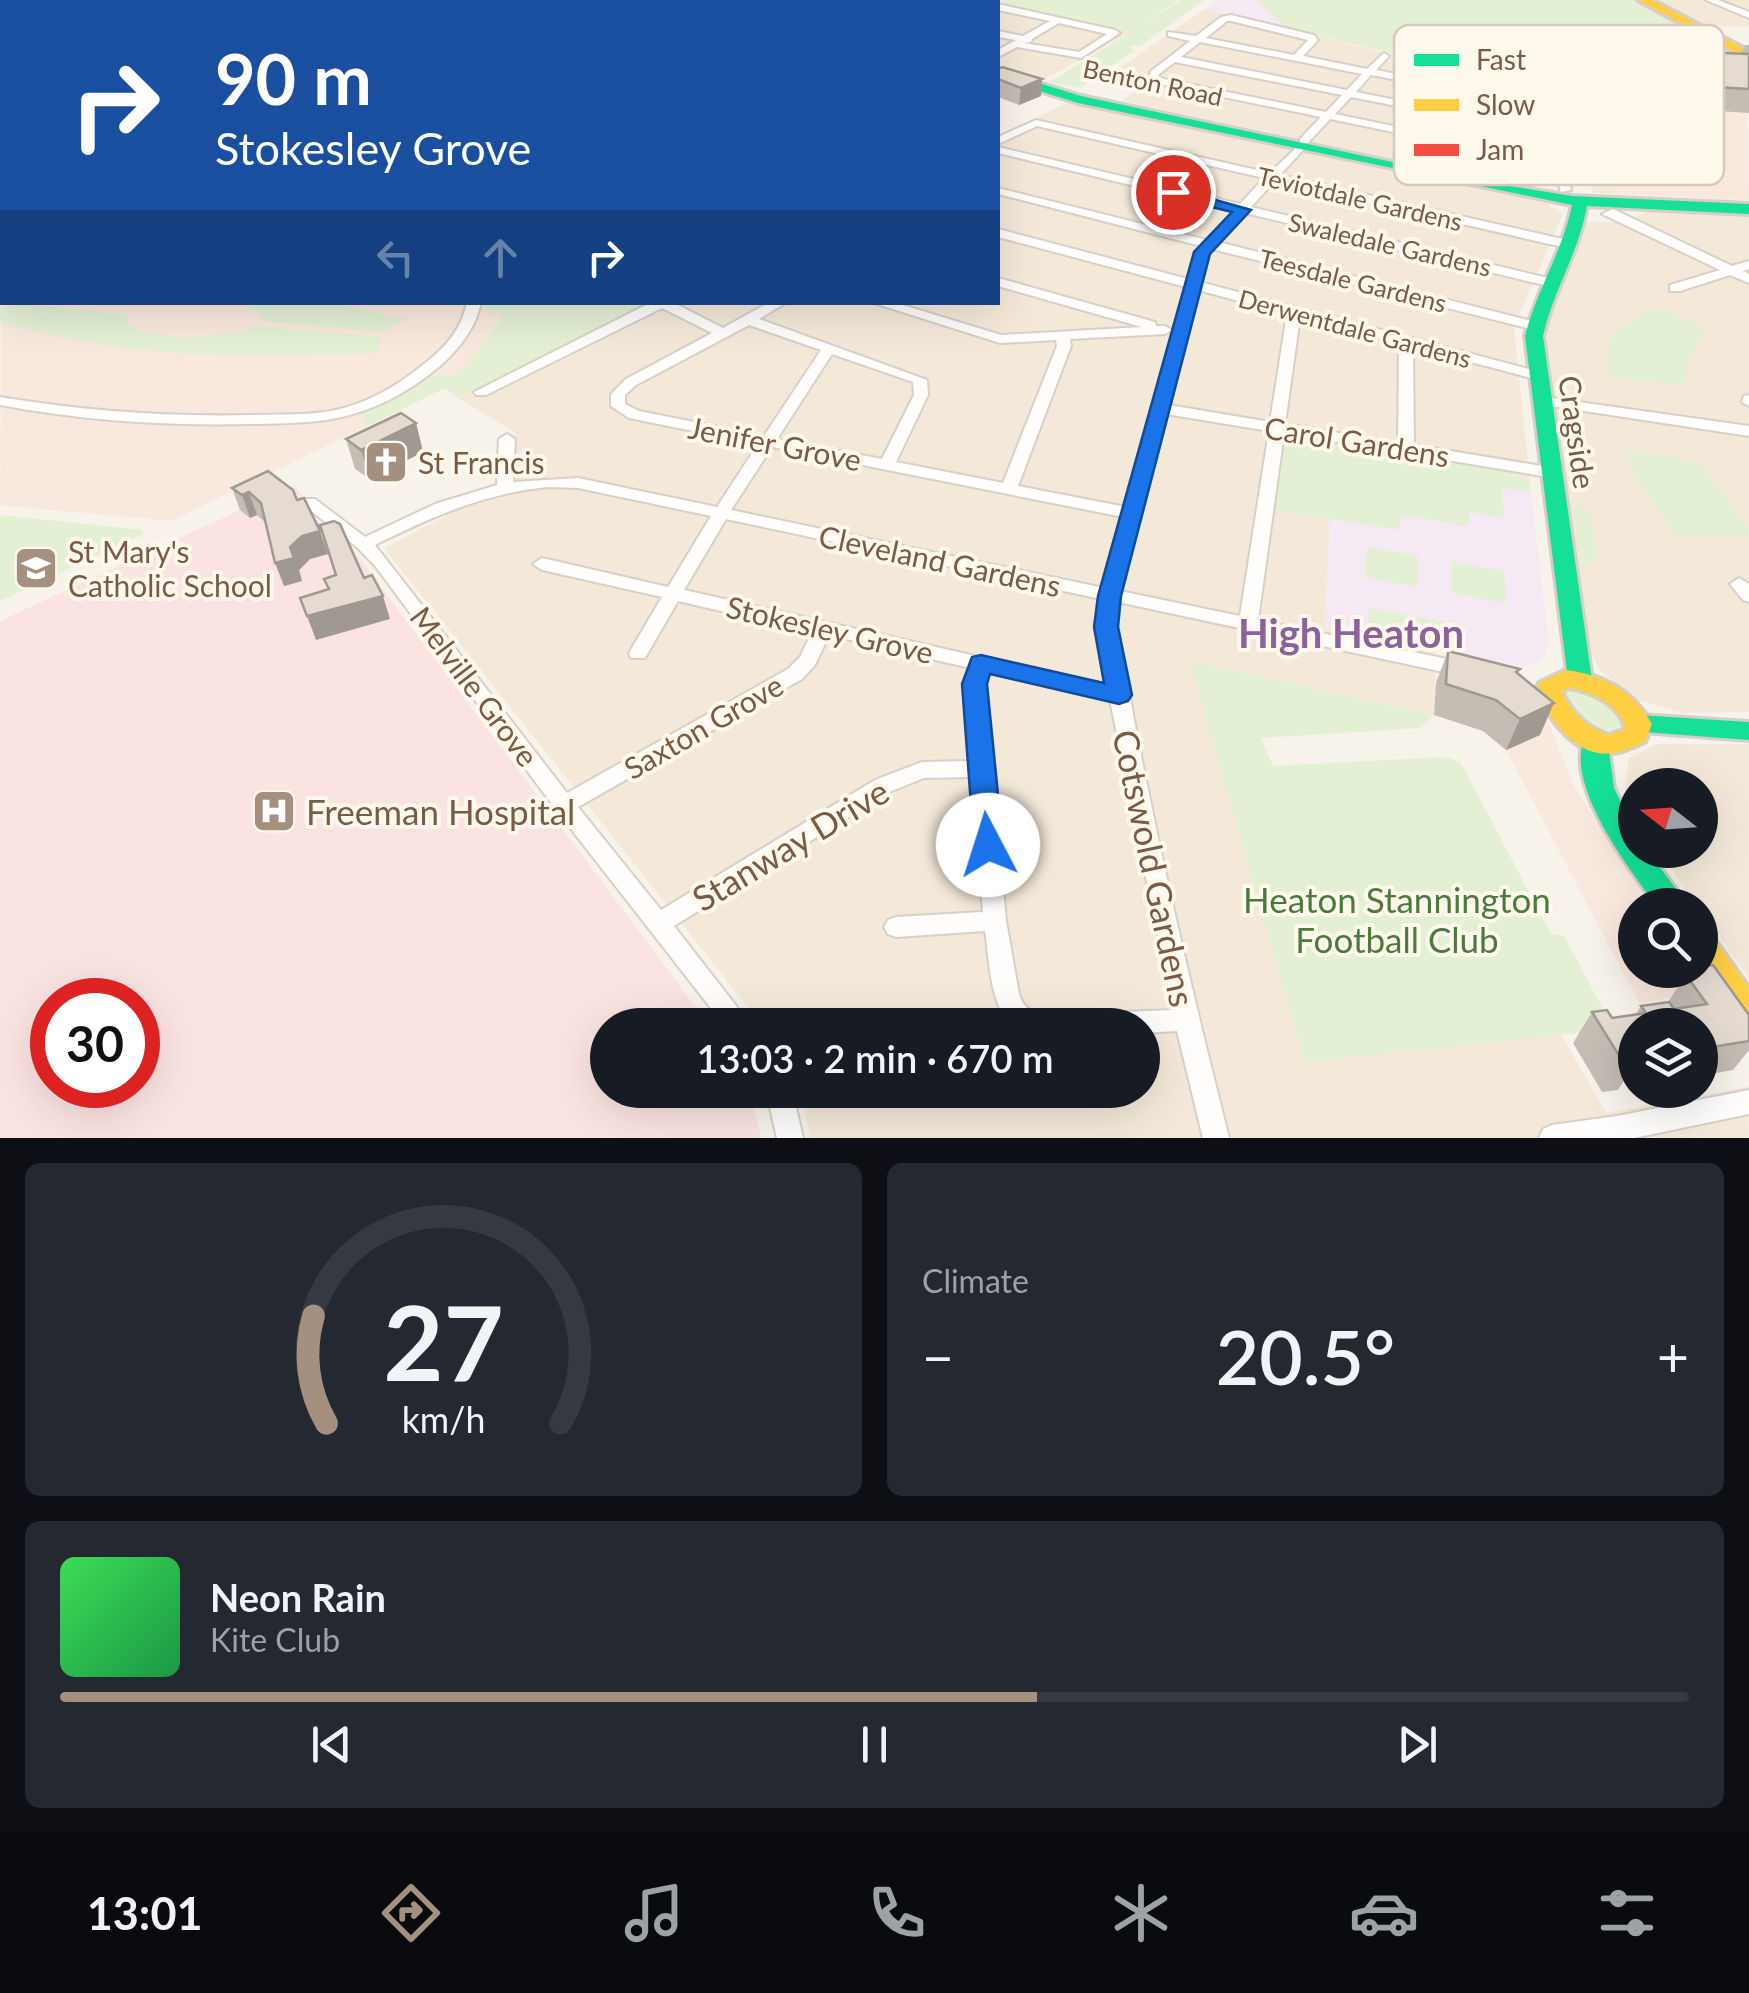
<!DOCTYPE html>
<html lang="en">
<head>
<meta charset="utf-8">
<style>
	:root { --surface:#171b24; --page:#242831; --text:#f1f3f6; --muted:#9ea1a6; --line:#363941; --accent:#a59080 }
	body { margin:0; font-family:Lato,sans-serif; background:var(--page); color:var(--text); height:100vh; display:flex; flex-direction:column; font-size:38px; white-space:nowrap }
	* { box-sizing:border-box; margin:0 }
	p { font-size:32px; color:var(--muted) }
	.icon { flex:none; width:55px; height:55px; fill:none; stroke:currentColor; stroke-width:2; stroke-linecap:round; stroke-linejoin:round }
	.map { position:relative; height:1138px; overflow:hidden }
	.panel { display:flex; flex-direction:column; gap:25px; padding:25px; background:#0d0f14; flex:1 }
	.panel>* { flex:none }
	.hud { position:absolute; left:0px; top:0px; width:1000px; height:305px; box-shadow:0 10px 40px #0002; background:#1a4fa0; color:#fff; overflow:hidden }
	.needle { width:65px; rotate:287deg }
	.tools { position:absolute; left:1618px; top:768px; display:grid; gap:20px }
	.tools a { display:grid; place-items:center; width:100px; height:100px; border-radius:50%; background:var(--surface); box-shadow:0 10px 40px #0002; font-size:50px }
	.speed { position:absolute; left:30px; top:978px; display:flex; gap:20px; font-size:50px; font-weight:700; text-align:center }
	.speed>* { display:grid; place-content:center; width:130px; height:130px; border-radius:50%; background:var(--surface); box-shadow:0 10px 40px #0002; line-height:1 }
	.speed .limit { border:15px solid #d22; background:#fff; color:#111 }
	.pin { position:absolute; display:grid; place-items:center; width:85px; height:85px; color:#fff; margin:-42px; border:5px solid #fff; border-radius:50%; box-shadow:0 2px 10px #0007 }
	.me { position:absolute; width:110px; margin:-55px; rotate:355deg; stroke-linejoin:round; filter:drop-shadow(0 0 8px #0008) }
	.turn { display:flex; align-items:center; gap:35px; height:210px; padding:0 50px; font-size:45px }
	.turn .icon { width:130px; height:130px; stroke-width:2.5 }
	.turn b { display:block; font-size:70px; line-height:85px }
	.lanes { display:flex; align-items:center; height:95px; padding:0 50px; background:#0003; justify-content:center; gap:50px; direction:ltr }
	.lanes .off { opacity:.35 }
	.big { font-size:75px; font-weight:600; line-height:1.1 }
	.panel .tile { flex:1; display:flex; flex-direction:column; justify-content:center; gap:15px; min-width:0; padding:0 35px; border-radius:15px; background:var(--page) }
	.panel .dial { align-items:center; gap:0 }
	.dial svg { height:260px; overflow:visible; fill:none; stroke:var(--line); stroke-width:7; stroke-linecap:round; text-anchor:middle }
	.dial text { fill:var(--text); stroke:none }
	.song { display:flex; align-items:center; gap:30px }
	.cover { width:120px; height:120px; border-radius:15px; background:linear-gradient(135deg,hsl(130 70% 55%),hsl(140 70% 35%)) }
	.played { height:10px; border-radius:5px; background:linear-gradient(90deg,var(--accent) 60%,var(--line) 60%) }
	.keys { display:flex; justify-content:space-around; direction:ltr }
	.heat { display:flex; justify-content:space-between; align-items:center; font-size:55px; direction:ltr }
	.panel .tiles { flex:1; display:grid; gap:25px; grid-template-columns:1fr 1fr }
	.tile:last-child { grid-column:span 2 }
	.trip { position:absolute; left:590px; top:1008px; width:570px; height:100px; border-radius:50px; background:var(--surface); box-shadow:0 10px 40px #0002; font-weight:600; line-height:100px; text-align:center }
	.tabs { display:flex; height:160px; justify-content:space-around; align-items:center; background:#090b0e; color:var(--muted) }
	.tabs .icon { width:70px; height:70px }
	.tabs .on { color:var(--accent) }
	.tabs b { font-size:45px; color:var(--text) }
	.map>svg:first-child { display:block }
</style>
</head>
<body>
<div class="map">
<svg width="1749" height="1138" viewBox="0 0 1749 1138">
	<rect width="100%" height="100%" fill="#f8f3ea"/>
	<!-- residential -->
	<path fill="#f4e9d9" d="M158,0h431l-434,2z
		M1649,0h100v26h-51z
		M998,3l2,2 132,27 -89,48 -45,-15z
		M1205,9l187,45 103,19 45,1 79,120 -26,-1 -3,-11 -79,-8 -2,9 -38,-7 -348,-75 11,-10 -35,-9z
		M1070,101l470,98 23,15 -49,112 16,156 -35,-16 -165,53 -5,109 111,22 -2,65 -243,-54 114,401 256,-28 45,79 141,-26 2,51h-939l-9,-48h341v-65h-380l-378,-477 73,-38 44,-13 10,-23 6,-40 -59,-36 196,-95 344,-1v-166z
		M1646,207l103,6v499l-66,1 -46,-13 -37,-30 -11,-21 -43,-319 40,-108h36l20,-8z
		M1657,744h92v235l-91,-129h42v-65h-65v32l-11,-19 5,-40z"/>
	<!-- commercial -->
	<path fill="#f9e8dd" d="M1746,61l3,139 -130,-6 -79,-120 9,-6z
		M2,251v51l597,1 -154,85 -273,133 -172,-16z
		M1436,677l55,12 33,13 23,18 27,66 75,119h-14v65h55l14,21 -65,12 -133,-253 -23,-19 -49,-16z"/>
	<!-- education -->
	<path fill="#f5e9f3" d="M1219,0h37l32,29 -83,-20z
		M1530,482l18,157 -3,18 -13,8 -15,1 -192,-38 5,-109 -58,-10z"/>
	<!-- medical -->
	<path fill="#fbe3e1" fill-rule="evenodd" d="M294,485l13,16 -9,5 54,42 357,477h-101v65h142l11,48h-761v-517zM52,1000h86v85h-86z"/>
	<!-- green -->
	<path fill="#e3f0d3" d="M1003,0h175l-37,26 40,-26h23l-65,47 -6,-2 -3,3 5,2 -55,38 -31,-6 83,-50 -133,-27z
		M1256,0h379l111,61 -253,8 -99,-16 -106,-24z
		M10,303l116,11 3,10 16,8 41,6 49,-5 21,-7 122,11 4,4 -7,12c-127,3 -252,8 -375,-32v-12z
		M237,303h98l70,16 -22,13 -121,-11 -5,-10z
		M482,303h171l-195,95 -13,-10 -75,37 -10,-12 79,-40 14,3c21,-19 37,-37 50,-62l-17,-1z
		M1655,307l51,21 -17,30 -6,27 -75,-9 3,-41z
		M1281,431l214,35 35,16 1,10 -29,-4 2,30 -35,-6v14l-68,-11 -1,15 -128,-21z
		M1628,450l70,12 51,66v7h-74l-44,-65z
		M1571,498l20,16 6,43 -15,11z
		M0,515l143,15v4l-143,67z
		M1367,547l51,9 -1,31 -52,-10z
		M1452,562l52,9 2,32 -54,-10z
		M1369,608l74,14v23l-75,-15z
		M1190,661l244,54 -14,13 -159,10 12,28 174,-9 14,6 90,171 13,2 50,93 -309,33z
		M1569,687c22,3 52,14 54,40 -25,12 -53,-8 -62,-32z"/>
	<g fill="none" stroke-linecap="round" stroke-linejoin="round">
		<!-- street casing -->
		<g stroke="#d7d0c8" stroke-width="4">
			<path id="street" d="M100,0h8v2h-8z
				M220,0h58l1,2h-56z
				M874,0h10l1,2h-9z
				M1706,0h12l31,12v6z
				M998,4l117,26 5,3 -39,25 -64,-11 -19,10v-7l18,-10 -18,-3v-6l25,5 27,-15 -52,-11zM1059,23l48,11 -28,18 -55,-9 7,-1 1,-3z
				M1231,15l83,20 4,5 -15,16 64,13 17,-16 5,3 -13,14 135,26 -7,-10 -76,-16 5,-3 67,12 -1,-5h8l57,89 7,27 -10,2 -8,-27 -223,-46 -22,24h-8v-4l21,-22 -170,-35 -1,-10 40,-31 -22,-5v-4l28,4 25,-19zM1227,21h4l77,19 -14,15 -88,-17zM1200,42l162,32 -15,16 -166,-33zM1175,62l167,33 -16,17 -167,-34 -1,-3zM1371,75l144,28 14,23 -173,-34zM1351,97l183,36 15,25 -214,-44z
				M0,117h2v6h-2z
				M1036,120l234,53 29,-28 6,3 -25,27 287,65 6,4 -6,4 -292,-67 -24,26 297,71 7,4 -7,4 -303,-73 -27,29 322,81 2,3 -7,4 -323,-81 -4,4 -8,29 344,91 2,3 -7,4 -126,-33 1,98 140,23 8,5 -8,5 -270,-45 -26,187 209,43 7,2 3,5 -3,5 -7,2 -349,-75 -3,10c29,177 70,352 114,526h-26l-26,-107 -35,2v-8h-79l3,-8 9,-3 98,-4 -63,-310 -122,-28 -3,12 21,237 13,73c5,16 14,18 29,23l3,8h-40c-22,-24 -21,-63 -26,-94l-89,6 -8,-3 -4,-7 4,-7 8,-3 87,-5 -11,-135 -48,1 -35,14 -215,134 77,99h-27l-167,-214 -181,-244 -18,-19 -57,-45 2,-4h12l50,38 70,-33 62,-19 2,-46 8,-5 8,5 -2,43 65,-4 139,29 41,-63 -129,-26 -18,-12v-12l15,-15 86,-46 -50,-25 -176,87h-10l-2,-3 178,-90h20l51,26 47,-26h17l-28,17 168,61 1,15 -32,67 107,21 54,-137 -1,-6 -56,3 -129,-41h22l108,33 141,-8 -144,-41v-8l157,44 1,4h9l7,4 -7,4 -95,5 1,7 -53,140 108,21 60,-220 -188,-50v-8l190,50 8,-27 5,-6 -203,-52v-6l209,52 27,-30 -236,-57v-6l242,57 24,-26 -227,-52 -39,18v-7zM1198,290l89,24 -17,108 -101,-17zM1300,317l99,26 -1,100 -113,-19zM749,325l72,25 -57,86 -125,-25 -14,-7v-9l11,-10zM832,354l81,28 1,13 -32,64 -105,-20zM1166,414l103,17 -29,185 -120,-25zM772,447l351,70 -19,71 -373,-78zM548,487l30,1 133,28 -43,71 -126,-29 -9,6 9,6 120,27 -33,56 2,5h14l33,-57 134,31 -12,25 -12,12 -221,124 -192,-248c56,-28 110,-52 173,-58zM726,519l375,80 -4,13 11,74 -424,-96zM829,635l141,33 -5,16 6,77 -49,1 -47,18 -214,130 -83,-103 224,-128 13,-14z
				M0,161h2v6h-2z
				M0,204l2,1v6l-2,1z
				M1613,209l119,57 17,-5v8l-6,2 6,3v9l-19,-8 -50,16h-10v-6l50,-15 -118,-56z
				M2,224v9l-2,1v-9z
				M2,256v8l-2,1v-8z
				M467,302h14c-5,26 -22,47 -41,64 -25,21 -55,39 -87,48 -33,10 -66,9 -100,10 -85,2 -169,-3 -253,-19v-8c84,14 167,20 252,18 30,-1 63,1 92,-7 29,-8 57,-25 80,-44 21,-16 38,-35 43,-62z
				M1749,395v11l-7,-4 2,-6z
				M1543,397l206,29v10l-211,-32v-6z
				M1739,578l10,6v18l-6,-2 -13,-16z
				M766,1090h26l11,48h-26z
				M1749,1090v24l-115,24h-95l4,-9 9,-4 65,-9z"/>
		</g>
		<!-- fast casing -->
		<g stroke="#d7cfc6" stroke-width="6">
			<path id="fast" d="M702,0h21l2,2h-21z
				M998,70l83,26 410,87 81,13 177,8v10l-162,-8c-8,46 -34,85 -44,130l49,344 -3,6h-18l-3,-6 -43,-344c11,-45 38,-85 47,-131l-494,-102 -80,-25z
				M1639,715l110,7v18l-119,-9 -4,-7 4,-7z
				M1595,732l9,3 4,7 6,46 21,44v18h12l41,55h-32c-26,-35 -95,-124 -70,-170z"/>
		</g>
		<!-- slow casing -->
		<g stroke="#d7cfc6" stroke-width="6">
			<path id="slow" d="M1638,0h14l97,51v9z
				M1566,670c38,5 66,20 86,54l-7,18c-10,4 -21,10 -31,11 -38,7 -66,-35 -78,-64l3,-6zM1569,688c23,3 52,18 56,41l-16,6c-22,-7 -37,-22 -47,-43z
				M1700,930l11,4 38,54v39l-11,-4 -38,-56z"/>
		</g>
		<!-- jam casing -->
		<g stroke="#d7cfc6" stroke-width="6">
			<path id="jam" d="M2,91v8l-2,1v-8z"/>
		</g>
		<!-- street -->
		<use href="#street" fill="#fefdfc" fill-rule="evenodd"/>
		<!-- fast -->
		<use href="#fast" fill="#16e098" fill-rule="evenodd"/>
		<!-- slow -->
		<use href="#slow" fill="#ffcf43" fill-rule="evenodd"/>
		<!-- jam -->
		<use href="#jam" fill="#f24e42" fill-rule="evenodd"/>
	</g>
	<!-- wall -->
	<path fill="#c5bcb4" d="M1745,45h4v68l-76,-5 -33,-39 8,-23 28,5 65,2z
		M998,69l43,27 -22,9 -21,-8z
		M1613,132l59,31 -8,19 -38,-2 -19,-29z
		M416,423l7,29 -53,27 -15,-10 -9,-30z
		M232,488l65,12 31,54 -18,5 -11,11 3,11 -18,5 -19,-64 -8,-7 -7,3 -10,-8z
		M1448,651l70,23 22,61 -34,15 -23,-19 -49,-16 2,-32z
		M1700,967l49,48v35l-16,20 -33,6v-51h-65v53l-10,1 -7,11 -16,2 -29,-49 19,-31 20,6 23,-3 6,-9 27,-4 18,-27 8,-1 3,-4h3z"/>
	<!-- shaded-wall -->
	<path fill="#a09992" d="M1042,79l-1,17 -22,9 2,-17z
		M416,423l7,29 -53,27 -9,-29z
		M249,492l8,23 -7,3 -8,-23z
		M320,531l8,23 -18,5 -11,11 3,11 -18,5 -9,-23 27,-27z
		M383,596l7,23 -74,21 -9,-24z
		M1554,703l-14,32 -34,15 14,-31z"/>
	<!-- building -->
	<path fill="#e5dbd1" stroke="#a09992" stroke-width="2.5" d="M1671,45l5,6 73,3v35l-67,-4 -34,-39z
		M1002,67l40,12 -21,9 -23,-9v-10z
		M401,413l15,10 -55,27 -15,-11z
		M268,471l25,19 4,10 7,-2 16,33 -18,5 -12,11 4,11 -19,5 -14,-60 -12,-11 -7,3 -10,-7z
		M334,521l6,3 24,54 8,-3 11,21 -76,20 -7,-18 29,-9 -5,-10 12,-4 -16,-50z
		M1448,651l72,18 -4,3 38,31 -34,16 -24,-19 -50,-16z
		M1713,965l36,50v26l-49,8v-24h-65v25l-2,1 2,3v6l-12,2 -31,-50 15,-2 5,8 34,-5 -5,-7 28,-4 5,7 33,-5 -21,-29 17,-3 -3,-5z"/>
	<!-- route -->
	<path fill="#1a73e8" stroke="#114b97" stroke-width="2.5" d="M1173,188l78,22 -41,44 -89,342 -3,31 14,68 -4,6 -9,3 -129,-30 -3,10 16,161 -5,8 -10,3 -9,-3 -5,-8 -12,-161 10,-27 9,-2 123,28 -10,-56 4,-31 96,-344 38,-40 -65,-16v-7z"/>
	<!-- icons -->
	<defs>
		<g id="church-square" transform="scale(2.25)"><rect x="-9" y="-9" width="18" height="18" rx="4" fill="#a59080" stroke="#fff8ec"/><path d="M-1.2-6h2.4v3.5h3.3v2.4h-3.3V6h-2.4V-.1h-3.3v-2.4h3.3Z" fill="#fff"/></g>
		<g id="school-square" transform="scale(2.25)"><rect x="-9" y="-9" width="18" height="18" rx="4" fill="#a59080" stroke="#fff8ec"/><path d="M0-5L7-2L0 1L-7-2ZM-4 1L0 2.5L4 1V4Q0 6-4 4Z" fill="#fff"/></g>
		<g id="hospital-square" transform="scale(2.25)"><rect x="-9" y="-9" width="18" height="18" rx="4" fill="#a59080" stroke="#fff8ec"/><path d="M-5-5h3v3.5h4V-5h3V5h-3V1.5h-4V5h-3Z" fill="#fff"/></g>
	</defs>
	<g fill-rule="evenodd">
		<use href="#church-square" x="386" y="462"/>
		<use href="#school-square" x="36" y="568"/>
		<use href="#hospital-square" x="274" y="811"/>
	</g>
	<g text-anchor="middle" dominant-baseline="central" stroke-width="8" stroke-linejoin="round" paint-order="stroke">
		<!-- far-street labels -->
		<g font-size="25" fill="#795b47" stroke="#fff8ec">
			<text transform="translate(1153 82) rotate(12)">Benton Road</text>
			<text transform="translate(1360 198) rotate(13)">Teviotdale Gardens</text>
			<text transform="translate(1390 244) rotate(13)">Swaledale Gardens</text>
			<text transform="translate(1353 280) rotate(14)">Teesdale Gardens</text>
			<text transform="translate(1355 328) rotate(15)">Derwentdale Gardens</text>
		</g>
		<!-- street labels -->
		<g font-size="30" fill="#795b47" stroke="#fff8ec">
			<text transform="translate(1578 432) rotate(82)">Cragside</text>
			<text transform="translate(1357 441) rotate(9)">Carol Gardens</text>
			<text transform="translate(775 443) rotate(11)">Jenifer Grove</text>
			<text transform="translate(940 560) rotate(12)">Cleveland Gardens</text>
			<text transform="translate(830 629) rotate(13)">Stokesley Grove</text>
			<text transform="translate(475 686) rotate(53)">Melville Grove</text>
			<text transform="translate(703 726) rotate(-30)">Saxton Grove</text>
		</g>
		<!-- poi labels -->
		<g font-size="30" fill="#795b47" stroke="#fff8ec" text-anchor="start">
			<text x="418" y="462">St Francis</text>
			<text x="68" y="551">St Mary's<tspan x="68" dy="34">Catholic School</tspan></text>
		</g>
		<!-- near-poi labels -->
		<g font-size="35" fill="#795b47" stroke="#fff8ec" text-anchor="start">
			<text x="306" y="811">Freeman Hospital</text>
		</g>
		<!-- near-street labels -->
		<g font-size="35" fill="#795b47" stroke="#fff8ec">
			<text transform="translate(790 844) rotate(-31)">Stanway Drive</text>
			<text transform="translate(1155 868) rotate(78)">Cotswold Gardens</text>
		</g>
		<!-- near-park labels -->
		<g font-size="35" fill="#4b7a3c" stroke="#fff8ec">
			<text x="1397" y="899">Heaton Stannington<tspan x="1397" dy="40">Football Club</tspan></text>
		</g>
		<!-- district labels -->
		<g font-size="40" font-weight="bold" fill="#8c629d" stroke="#fff8ec">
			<text x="1351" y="633">High Heaton</text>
		</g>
	</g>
	<!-- legend -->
	<rect x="1394" y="25" width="330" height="160" rx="15" fill="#fff8ec" stroke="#d7c9ba" stroke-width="2.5"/>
	<rect x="1414" y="54" width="45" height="12" fill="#16e098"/>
	<rect x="1414" y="99" width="45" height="12" fill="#ffcf43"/>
	<rect x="1414" y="144" width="45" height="12" fill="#f24e42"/>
	<g font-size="28" fill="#795b47">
		<text x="1476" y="70">Fast</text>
		<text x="1476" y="115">Slow</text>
		<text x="1476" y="160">Jam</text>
	</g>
</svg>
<div class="tools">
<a><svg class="needle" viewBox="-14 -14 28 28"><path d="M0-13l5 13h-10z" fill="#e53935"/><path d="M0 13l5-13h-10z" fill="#9ea1a6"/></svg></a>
<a><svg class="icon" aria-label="search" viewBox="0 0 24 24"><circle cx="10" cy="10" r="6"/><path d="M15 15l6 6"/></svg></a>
<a><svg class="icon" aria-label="layers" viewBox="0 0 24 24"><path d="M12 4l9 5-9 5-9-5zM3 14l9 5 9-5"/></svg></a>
</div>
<div class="speed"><div class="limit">30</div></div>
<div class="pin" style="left:1173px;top:192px;background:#d93025"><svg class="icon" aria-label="arrive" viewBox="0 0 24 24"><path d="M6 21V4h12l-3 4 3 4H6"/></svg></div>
<svg class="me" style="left:988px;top:845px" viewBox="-20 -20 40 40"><circle r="19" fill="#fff"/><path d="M0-13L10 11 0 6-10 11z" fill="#1a73e8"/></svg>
<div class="trip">13:03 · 2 min · 670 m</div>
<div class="hud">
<div class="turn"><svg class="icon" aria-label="right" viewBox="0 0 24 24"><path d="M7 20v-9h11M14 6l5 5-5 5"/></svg><div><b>90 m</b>Stokesley Grove</div></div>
<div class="lanes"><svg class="icon off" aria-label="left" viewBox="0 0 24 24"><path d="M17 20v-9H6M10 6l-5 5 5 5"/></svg><svg class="icon off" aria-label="ahead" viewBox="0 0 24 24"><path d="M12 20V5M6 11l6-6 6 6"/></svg><svg class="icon" aria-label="right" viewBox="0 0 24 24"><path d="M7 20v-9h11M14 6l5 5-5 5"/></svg></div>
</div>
</div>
<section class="panel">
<div class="tiles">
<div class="tile dial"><svg viewBox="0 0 100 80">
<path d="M14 69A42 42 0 1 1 86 69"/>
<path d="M14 69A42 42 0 0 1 10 36" stroke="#a59080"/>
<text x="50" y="56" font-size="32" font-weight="700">27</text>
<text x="50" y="72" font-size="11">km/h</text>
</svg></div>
<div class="tile"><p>Climate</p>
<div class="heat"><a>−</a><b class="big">20.5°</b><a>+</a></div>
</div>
<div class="tile">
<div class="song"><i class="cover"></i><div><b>Neon Rain</b><p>Kite Club</p></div></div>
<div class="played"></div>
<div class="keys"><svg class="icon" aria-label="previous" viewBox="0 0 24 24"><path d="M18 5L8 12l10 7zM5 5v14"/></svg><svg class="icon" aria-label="pause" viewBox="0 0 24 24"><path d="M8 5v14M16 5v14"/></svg><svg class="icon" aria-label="next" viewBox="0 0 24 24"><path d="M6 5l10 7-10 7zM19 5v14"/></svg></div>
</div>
</div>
</section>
<nav class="tabs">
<b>13:01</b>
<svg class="icon on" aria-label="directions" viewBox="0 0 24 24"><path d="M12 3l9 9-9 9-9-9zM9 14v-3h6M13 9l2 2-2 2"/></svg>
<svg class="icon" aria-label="music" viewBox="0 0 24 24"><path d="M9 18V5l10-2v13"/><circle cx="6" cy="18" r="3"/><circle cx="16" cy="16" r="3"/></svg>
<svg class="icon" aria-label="phone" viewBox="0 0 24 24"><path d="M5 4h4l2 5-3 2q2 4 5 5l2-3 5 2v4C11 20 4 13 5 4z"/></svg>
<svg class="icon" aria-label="climate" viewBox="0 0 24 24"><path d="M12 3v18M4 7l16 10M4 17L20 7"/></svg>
<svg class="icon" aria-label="car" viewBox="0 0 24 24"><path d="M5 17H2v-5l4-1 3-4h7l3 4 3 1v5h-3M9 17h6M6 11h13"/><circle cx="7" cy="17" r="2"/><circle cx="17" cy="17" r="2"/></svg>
<svg class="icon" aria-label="filters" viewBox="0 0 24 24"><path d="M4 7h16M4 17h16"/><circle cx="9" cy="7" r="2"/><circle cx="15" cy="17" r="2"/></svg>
</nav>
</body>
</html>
